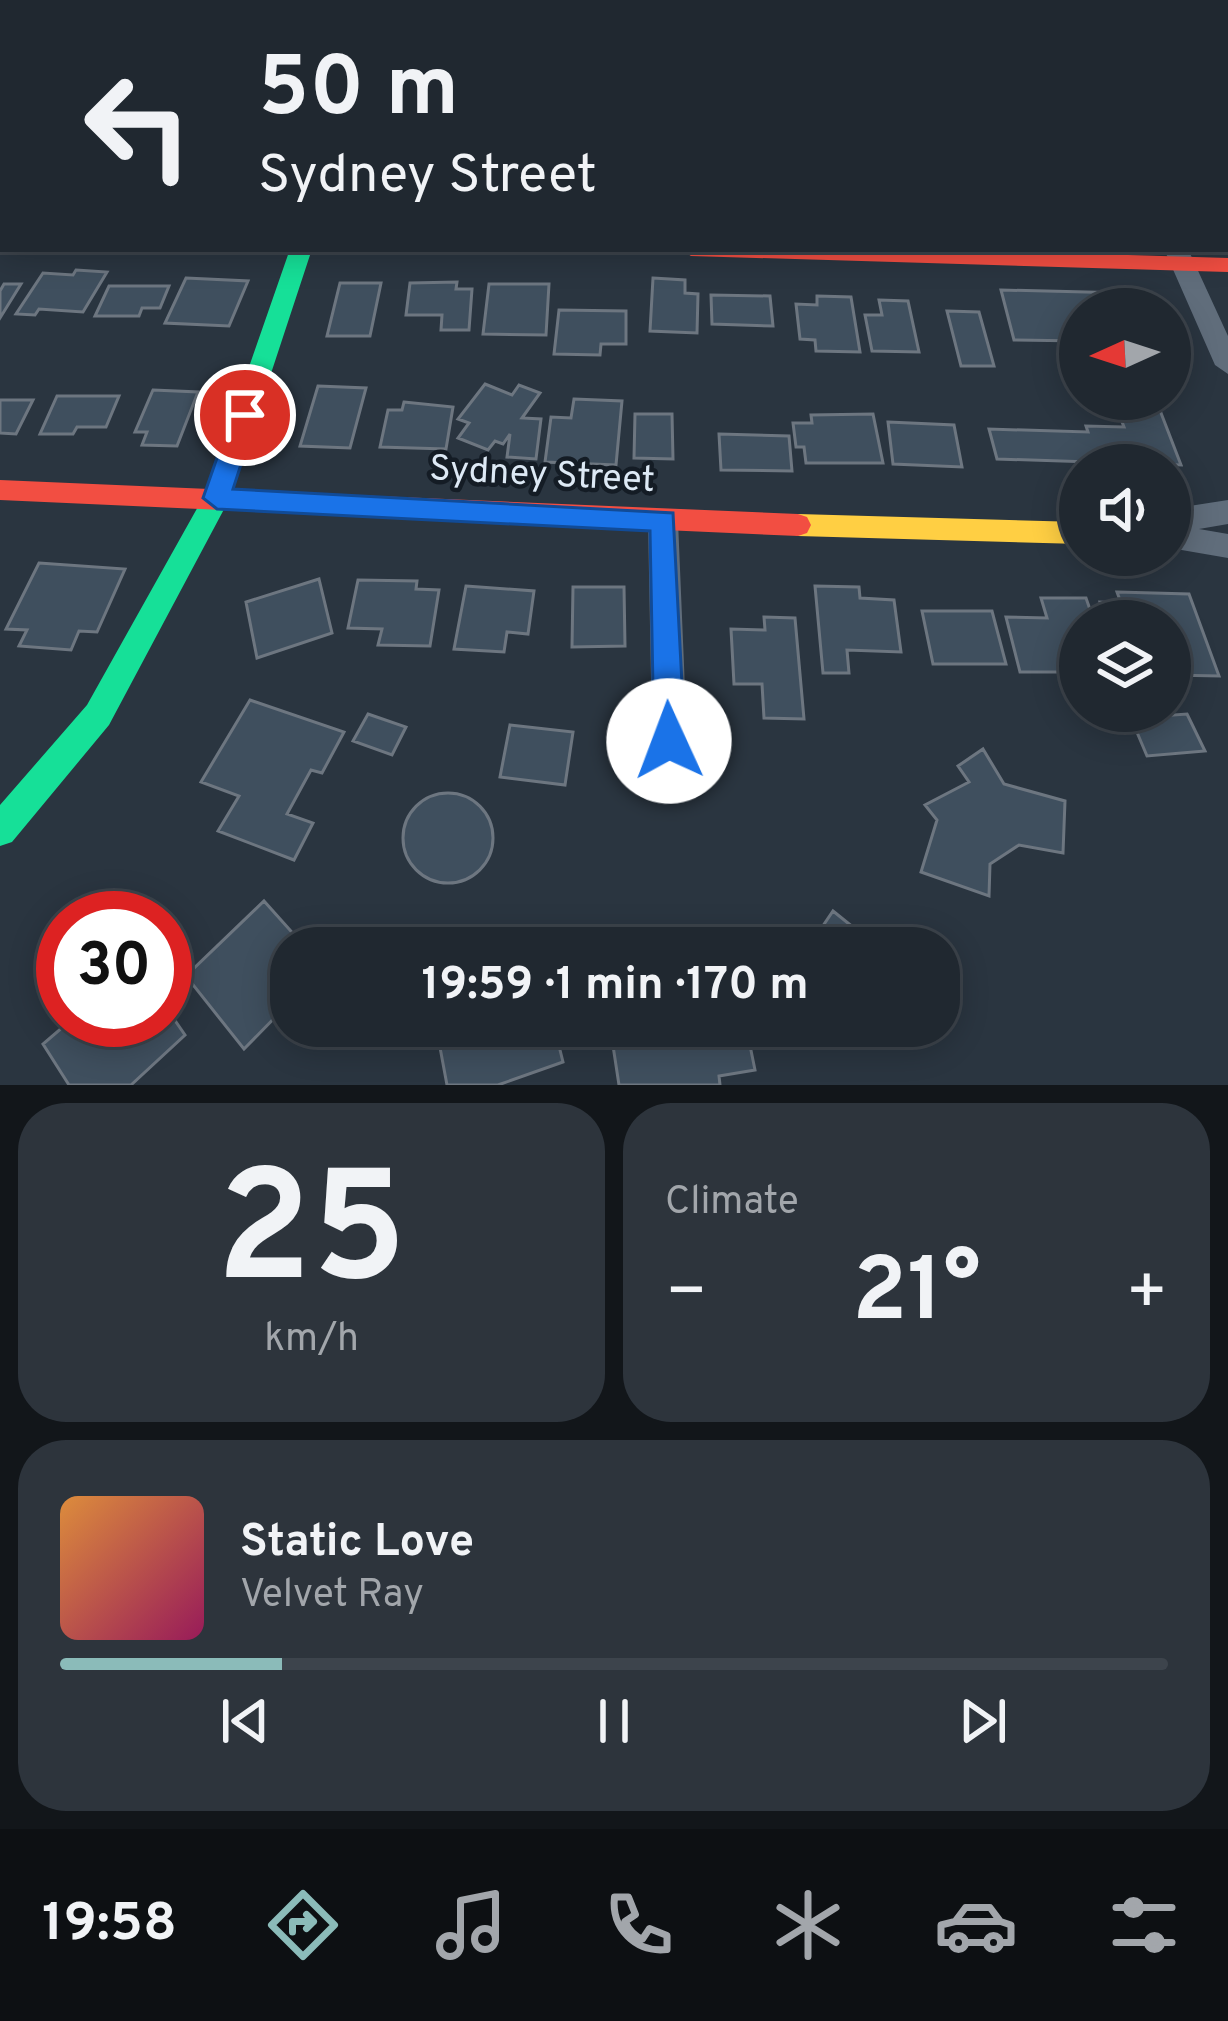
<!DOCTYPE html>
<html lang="en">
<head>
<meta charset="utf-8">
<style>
	:root { --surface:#202830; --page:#2d343c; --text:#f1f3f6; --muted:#a2a6ab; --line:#3d444c; --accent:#8bbbb9 }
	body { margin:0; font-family:Overpass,sans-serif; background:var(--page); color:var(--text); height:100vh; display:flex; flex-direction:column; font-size:45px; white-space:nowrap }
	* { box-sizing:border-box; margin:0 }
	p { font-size:39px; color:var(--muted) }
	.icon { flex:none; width:66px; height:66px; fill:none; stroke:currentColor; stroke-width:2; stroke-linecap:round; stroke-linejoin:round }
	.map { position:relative; height:1085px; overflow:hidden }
	.drawer { display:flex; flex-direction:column; gap:18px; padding:18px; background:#12161a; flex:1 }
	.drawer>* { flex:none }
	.guide { position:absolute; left:0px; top:0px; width:1230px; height:252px; box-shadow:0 6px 30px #0003,0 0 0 3px var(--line); background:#202830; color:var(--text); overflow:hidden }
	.needle { width:78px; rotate:267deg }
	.buttons { position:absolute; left:1059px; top:288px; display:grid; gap:24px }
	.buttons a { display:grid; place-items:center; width:132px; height:132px; border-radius:50%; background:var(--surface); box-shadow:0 6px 30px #0003,0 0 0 3px var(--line); font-size:60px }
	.speed { position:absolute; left:36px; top:891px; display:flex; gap:24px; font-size:60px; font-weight:700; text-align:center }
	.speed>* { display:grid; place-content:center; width:156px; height:156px; border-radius:50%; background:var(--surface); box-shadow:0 6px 30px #0003,0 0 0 3px var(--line); line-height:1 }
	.speed .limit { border:18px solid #d22; background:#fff; color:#111 }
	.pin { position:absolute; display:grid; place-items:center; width:102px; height:102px; color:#fff; margin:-51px; border:6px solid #fff; border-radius:50%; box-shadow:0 3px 12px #0007 }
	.me { position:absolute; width:132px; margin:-66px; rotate:358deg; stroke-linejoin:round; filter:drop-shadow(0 0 9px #0008) }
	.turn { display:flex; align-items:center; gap:42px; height:252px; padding:0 60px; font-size:54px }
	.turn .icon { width:156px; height:156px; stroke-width:2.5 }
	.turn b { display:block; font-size:84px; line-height:102px }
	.big { font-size:90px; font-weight:700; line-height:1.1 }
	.drawer .widget { flex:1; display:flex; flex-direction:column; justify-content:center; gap:18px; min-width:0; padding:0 42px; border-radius:48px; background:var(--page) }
	.drawer .dial { align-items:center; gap:0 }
	.dial b { font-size:156px; line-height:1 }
	.song { display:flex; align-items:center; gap:36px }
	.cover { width:144px; height:144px; border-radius:18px; background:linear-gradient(135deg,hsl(30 70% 55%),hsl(330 70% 35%)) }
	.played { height:12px; border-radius:6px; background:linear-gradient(90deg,var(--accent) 20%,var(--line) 20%) }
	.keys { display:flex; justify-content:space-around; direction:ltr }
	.heat { display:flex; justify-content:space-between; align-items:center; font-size:66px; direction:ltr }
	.drawer .tiles { flex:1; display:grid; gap:18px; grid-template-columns:1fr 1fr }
	.widget:last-child { grid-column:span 2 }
	.trip { position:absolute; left:270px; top:927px; width:690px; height:120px; border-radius:48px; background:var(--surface); box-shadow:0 6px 30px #0003,0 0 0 3px var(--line); font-weight:700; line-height:120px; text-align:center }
	.tab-bar { display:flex; height:192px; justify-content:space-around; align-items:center; background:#0d1013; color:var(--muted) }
	.tab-bar .icon { width:84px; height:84px }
	.tab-bar .on { color:var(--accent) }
	.tab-bar b { font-size:54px; color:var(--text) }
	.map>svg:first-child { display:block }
</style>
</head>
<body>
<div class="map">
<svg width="1228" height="1085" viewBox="0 0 1228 1085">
	<rect width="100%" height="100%" fill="#2a3540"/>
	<!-- building -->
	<path fill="#3f4f5e" stroke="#6d7680" stroke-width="3" d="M76,270l31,2 -24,40 -44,-3 -4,6 -19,-1 27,-41 30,2z
		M186,278l62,3 -19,45 -64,-3z
		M653,278l32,2v13l13,1 -1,39 -47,-2z
		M457,282l-1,7h16l-3,41h-28l1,-15h-36l4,-32z
		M340,283h41l-11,53h-43z
		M4,284h17l-21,34v-27z
		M489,284h60l-3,51 -63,-1z
		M109,286h60l-9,22h-18l-3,8h-44z
		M1001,290l125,3 6,16h-52v32l-66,-1z
		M711,295l59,1 3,30 -61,-2z
		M817,296l34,1 9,55 -44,-1 -1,-11 -15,-1 -4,-35 21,1z
		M879,300l29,1 11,51 -47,-1 -7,-36h17z
		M559,310l67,1v33h-25l-1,11 -46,-1z
		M947,311l32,1 15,54h-33z
		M485,384l27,11 7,-10 21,8 -18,25 19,1 -5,40 -29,-2 3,-23 -7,10 -8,-3 -7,9 -30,-12 11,-15 -11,-4z
		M318,386l48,2 -16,60 -50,-2z
		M153,390l45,2 -21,54 -35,-1 5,-13h-12z
		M57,396h62l-13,31h-29l-4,7h-33z
		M574,399l48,2 -6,64 -71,-3 6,-45 20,1z
		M1132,399l24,1 25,65 -184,-6 -8,-30 99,3 -2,-6 38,1 -7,-18h18z
		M0,400h33l-17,34 -16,-1z
		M404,402l49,5 -7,42 -66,-2 8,-37h14z
		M635,414h37l1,45 -39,-1z
		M873,414l10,49h-77l-2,-16h-8l-3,-24h19l-1,-8z
		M888,422l66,3 8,42 -69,-3z
		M719,434l70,2 3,35 -71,-1z
		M39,563l86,6 -28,63 -18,-1 -8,19 -52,-4 8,-16 -21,-1z
		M319,579l13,54 -75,25 -11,-56z
		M358,580l59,1 -1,8 23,1 -9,56 -52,-1 4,-16 -34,-1z
		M466,586l68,5 -6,43 -21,-2 -3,20 -50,-3z
		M815,586l44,1 1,11 34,2 7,52 -54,-2 2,23h-26z
		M573,587h51l1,59 -53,1z
		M1117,592l72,2 30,82 -49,-1v-54h-65l-5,-19 21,1z
		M1041,598h45l8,23h-14v51h-60l-14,-55 41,1z
		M922,611h70l14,53h-73z
		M764,617l31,1 9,101 -40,-1 -2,-34h-28l-3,-55 34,1z
		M250,700l94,32 -22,41 -11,-3 -24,44 26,9 -19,37 -76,-29 21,-35 -38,-14z
		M368,714l38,13 -14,28 -39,-14z
		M1187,714l18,37 -58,5 -16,-38z
		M510,725l63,7 -8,53 -65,-8z
		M983,749l21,35 61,17 -2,52 -44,-8 -29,19 -1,32 -68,-24 16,-52 -12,-15 44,-23 -11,-16z
		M403 838a45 45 0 1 1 90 0a45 45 0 1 1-90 0Z
		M264,901l42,47h-15v53l-47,48 -58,-73z
		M833,911l46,37h-71z
		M165,1006l20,29 -54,50h-62l-26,-41 28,-24h94z
		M360,1026h63l-60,21z
		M436,1026h118l9,36 -65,23h-51z
		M610,1026h136l9,44 -36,6 1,9h-101z"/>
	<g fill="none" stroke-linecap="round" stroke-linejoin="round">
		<!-- street -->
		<path fill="#606d7b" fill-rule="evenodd" d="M971,0h19l2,3h-19z
			M0,31h3v12h-3z
			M1227,71h1v12h-1z
			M0,218h3v14h-3z
			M1164,249h24l40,87v38l-13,-9z
			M1228,500v24l-29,5 29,5v24l-58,-10v-39z
			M663,509l10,3 5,9 11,264 -6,12 -12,5 -12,-5 -6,-12 -5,-264 5,-9z"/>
		<!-- fast -->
		<path fill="#16e098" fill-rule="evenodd" d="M290,249h22l-82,249 -121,227 -97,117 -12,4v-41l87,-100 117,-209z"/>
		<!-- slow -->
		<path fill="#ffcf43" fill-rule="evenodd" d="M798,514l282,8v22l-282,-8 -9,-3 -4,-8 4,-8z"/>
		<!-- jam -->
		<path fill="#f24e42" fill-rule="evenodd" d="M680,249h248l300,9v14l-537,-16z
			M0,480l798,34 9,3 4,8 -4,8 -9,3 -798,-36z"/>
	</g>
	<!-- route -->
	<path fill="#1a73e8" stroke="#114b97" stroke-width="3" d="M245,406l12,9 -24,74 440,24 12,228 -5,10 -11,4 -11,-4 -4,-10 -4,-210 -433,-22 -14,-11 29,-83z"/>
	<g text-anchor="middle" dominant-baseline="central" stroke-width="9" stroke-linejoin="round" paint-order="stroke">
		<!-- street labels -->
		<g font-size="36" fill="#dde9f5" stroke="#141c25">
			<text transform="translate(542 476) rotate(3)">Sydney Street</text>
		</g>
	</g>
</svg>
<div class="buttons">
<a><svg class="needle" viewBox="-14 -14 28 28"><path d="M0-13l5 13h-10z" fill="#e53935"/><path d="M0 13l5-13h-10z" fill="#a2a6ab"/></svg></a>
<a><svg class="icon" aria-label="sound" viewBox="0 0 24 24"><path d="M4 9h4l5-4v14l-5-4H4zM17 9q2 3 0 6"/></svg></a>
<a><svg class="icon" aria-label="layers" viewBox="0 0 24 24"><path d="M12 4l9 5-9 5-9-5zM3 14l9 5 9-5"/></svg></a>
</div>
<div class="speed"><div class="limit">30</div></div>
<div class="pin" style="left:245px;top:415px;background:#d93025"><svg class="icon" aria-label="arrive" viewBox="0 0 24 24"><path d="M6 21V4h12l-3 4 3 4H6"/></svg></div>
<svg class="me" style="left:669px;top:741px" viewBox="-20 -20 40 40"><circle r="19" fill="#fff"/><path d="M0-13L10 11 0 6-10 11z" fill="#1a73e8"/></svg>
<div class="trip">19:59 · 1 min · 170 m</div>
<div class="guide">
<div class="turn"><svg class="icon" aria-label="left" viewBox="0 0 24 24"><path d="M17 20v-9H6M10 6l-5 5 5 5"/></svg><div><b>50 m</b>Sydney Street</div></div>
</div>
</div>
<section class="drawer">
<div class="tiles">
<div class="widget dial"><b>25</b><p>km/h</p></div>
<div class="widget"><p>Climate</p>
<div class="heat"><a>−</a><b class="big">21°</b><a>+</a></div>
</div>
<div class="widget">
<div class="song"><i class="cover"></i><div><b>Static Love</b><p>Velvet Ray</p></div></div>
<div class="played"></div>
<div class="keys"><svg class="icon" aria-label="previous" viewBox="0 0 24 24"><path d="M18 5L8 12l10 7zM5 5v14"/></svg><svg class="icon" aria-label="pause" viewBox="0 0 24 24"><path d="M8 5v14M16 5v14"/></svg><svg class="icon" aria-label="next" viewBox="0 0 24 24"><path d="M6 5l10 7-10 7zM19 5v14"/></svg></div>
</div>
</div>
</section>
<nav class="tab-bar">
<b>19:58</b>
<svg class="icon on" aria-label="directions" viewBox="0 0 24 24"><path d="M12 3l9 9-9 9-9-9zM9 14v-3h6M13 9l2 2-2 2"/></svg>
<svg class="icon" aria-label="music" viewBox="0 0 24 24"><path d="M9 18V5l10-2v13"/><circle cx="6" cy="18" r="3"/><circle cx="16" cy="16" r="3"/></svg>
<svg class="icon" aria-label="phone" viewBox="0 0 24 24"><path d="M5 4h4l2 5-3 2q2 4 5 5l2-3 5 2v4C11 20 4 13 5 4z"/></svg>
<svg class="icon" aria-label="climate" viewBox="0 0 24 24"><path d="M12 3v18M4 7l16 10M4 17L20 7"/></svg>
<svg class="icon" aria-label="car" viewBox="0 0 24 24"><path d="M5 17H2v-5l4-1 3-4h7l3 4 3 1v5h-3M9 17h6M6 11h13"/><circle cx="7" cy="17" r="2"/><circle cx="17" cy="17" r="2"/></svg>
<svg class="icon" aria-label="filters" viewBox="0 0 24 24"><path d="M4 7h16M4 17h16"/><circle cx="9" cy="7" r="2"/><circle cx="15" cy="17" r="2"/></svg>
</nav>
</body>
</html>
